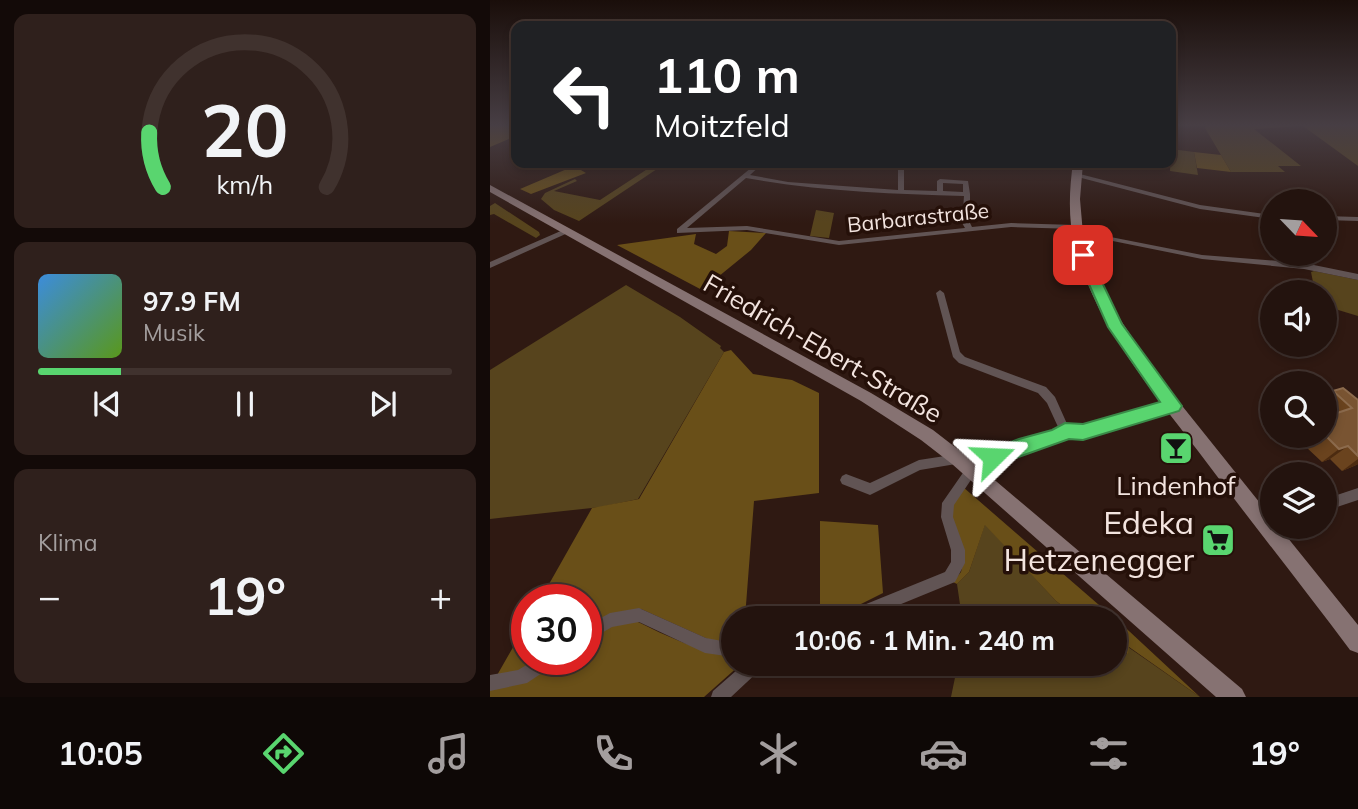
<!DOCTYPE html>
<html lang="de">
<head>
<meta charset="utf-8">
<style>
	:root { --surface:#23130e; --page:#2f201c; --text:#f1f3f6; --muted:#a39e9e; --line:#40322e; --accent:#59d56f }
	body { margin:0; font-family:Mulish,sans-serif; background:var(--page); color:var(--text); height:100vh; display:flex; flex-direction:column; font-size:26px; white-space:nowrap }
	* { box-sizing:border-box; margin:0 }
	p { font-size:23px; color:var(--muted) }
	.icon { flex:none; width:38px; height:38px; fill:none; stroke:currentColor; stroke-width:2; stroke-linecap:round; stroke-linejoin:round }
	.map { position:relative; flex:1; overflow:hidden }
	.panel { display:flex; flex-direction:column; gap:14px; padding:14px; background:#130a08; width:490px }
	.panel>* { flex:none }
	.guide { position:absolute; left:21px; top:21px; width:665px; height:147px; border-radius:14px; box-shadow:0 4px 10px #0003,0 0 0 2px var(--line); background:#202124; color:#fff; overflow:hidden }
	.needle { width:46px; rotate:115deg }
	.buttons { position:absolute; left:770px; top:189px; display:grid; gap:14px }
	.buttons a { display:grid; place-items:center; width:77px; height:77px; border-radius:50%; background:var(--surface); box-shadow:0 4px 10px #0003,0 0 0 2px var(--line); font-size:35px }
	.speed { position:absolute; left:21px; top:584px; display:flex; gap:14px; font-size:35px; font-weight:700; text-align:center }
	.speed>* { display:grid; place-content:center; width:91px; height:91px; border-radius:50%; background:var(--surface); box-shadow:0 4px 10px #0003,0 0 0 2px var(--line); line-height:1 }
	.speed .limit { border:10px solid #d22; background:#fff; color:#111 }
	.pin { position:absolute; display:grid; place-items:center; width:60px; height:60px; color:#fff; margin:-30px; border-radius:14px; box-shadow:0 4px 10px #0006 }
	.me { position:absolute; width:77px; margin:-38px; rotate:69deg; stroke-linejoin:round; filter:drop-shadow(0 0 5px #0008) }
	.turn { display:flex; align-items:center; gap:24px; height:147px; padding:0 28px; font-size:32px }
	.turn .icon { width:91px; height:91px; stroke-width:2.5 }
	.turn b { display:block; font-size:49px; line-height:60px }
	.big { font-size:52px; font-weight:700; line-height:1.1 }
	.panel .widget { flex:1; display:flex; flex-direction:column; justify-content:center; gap:10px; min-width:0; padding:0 24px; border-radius:14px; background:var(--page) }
	.panel .dial { align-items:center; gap:0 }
	.dial svg { height:182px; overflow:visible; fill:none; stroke:var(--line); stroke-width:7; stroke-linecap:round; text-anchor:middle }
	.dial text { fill:var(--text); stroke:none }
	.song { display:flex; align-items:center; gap:21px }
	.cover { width:84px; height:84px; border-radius:10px; background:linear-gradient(135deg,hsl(210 70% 55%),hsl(90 70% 35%)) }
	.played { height:7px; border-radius:4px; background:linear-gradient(90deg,var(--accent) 20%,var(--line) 20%) }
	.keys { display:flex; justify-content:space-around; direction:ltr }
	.heat { display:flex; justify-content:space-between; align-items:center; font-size:38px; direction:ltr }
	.trip { position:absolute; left:231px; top:606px; width:406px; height:70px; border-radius:35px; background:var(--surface); box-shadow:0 4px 10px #0003,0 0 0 2px var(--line); font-weight:700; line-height:70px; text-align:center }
	.menu { display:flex; height:112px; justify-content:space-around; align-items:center; background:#0e0806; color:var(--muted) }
	.menu .icon { width:49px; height:49px }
	.menu .on { color:var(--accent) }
	.menu b { font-size:32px; color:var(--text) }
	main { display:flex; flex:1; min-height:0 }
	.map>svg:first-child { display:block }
</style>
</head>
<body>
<main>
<section class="panel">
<div class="widget dial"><svg viewBox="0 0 100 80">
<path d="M14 69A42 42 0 1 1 86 69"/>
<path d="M14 69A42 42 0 0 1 8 45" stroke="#59d56f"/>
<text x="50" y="56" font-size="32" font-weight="700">20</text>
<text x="50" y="72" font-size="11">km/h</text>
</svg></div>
<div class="widget">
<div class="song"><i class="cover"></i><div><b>97.9 FM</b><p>Musik</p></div></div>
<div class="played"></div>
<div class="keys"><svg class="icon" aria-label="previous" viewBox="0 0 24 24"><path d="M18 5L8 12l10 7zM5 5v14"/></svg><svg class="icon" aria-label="pause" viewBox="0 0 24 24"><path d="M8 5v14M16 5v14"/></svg><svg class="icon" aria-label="next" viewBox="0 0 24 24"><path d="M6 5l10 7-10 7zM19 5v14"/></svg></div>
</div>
<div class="widget"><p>Klima</p>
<div class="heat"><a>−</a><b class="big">19°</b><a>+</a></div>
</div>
</section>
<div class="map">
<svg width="868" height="697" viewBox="0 0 868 697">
	<rect width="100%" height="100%" fill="#2f1912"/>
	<!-- green -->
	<path fill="#57441d" d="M716,125h152v41l-55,-40 -49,3 47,37h-23l7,6h-54l-26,-44z
		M681,149l23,3 4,23 -28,-4z
		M146,163h30l-87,58 -25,-11 -13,-11 4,-6 30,-14 2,2 -23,10 46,9 52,-34z
		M5,203l44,29 1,3 -4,3 -42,-24 -4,1v-9z
		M326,210l18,3 -5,25 -19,-2z
		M824,271l44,9v36l-33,-10v-14h-10l-4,-20z
		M136,285l54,32 41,29 -1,2 4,4 -86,147 -37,8 -111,12v-149z
		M495,524l71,77 23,17h-117l-5,-34 12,-12z
		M625,644l12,10 1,-7 72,50h-249l7,-34h157z"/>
	<!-- forest -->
	<path fill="#694f18" d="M0,125h26v11l-26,11z
		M704,152l27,3 10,17 -34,-4z
		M84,166l12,7 -55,21 -11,-5z
		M239,231l37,2 -15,17 -49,40 -85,-45 79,-11 -2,10 22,10 11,-8z
		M241,350l22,24 39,6 27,13v100l-65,8 -9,117h-12v25l-23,-3 -69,-31 -30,6 -25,15v-30h-46l52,-92 47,-9 85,-147z
		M473,487l151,131h-35l-23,-17 -71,-76 -16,47 -12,12 -4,-2 8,-10 3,-12 -12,-35 -2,-21z
		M330,521l58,4 5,68 -50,25h-13z
		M625,618l85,79 -71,-50 -1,7 -13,-10z
		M146,621c32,16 61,29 97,36v6l8,1 -37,33h-214v-7l46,-16 21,-14h29v-19l22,-14z
		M37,623v37h13l-16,10 -28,7z"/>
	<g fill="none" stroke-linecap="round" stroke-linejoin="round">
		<!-- street -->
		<path fill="#615454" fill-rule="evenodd" d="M267,163h6l-13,12 38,7 110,8v-27h6v27l33,1v-10l3,-2 28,2 2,13v29l2,4 39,-4 65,2 4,2 -4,2 -65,-2 -172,18 -92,-15 -70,3v-4zM256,178c72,13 145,16 218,18l-2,27 3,5 -126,13 -92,-15 -60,2zM453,183l20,1v8l-20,-1z
			M586,173l124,32 72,10v4l-72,-10 -126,-33v-2z
			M835,216l33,1v4l-33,-1z
			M73,230h3l4,2 -80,36v-6z
			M585,230l127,25 102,8 54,11v6l-54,-11 -102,-10 -124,-25h-3z
			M450,290l4,3 16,59 5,5 81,30 9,10 13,29 15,1 90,-25 4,1 1,3 -1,3 -4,1 -90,27 -16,-1 -24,11 -50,15 -4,-1 -2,-4 2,-4 54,-16 16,-8 -12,-26 -9,-10 -79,-30 -6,-6 -17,-64z
			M468,454l4,1 2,4 -2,4 -42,7 -50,25 -28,-11 -2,-4 2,-4 4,-2 24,9 49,-23z
			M481,466l4,1 2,4 -23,34 -1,12 12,33v13l-10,19 -88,36h-25l2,-5 101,-41 6,-10v-12l-10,-33 1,-14 25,-36z
			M868,488v12l-33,11v-12z
			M149,608l67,30 27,5v14l-28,-4 -66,-31 -27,5 -26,15v-16l24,-13z
			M45,660h22l-3,5 -27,18 -37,8v-16l28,-5z
			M255,663h20l-3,5 -31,29h-20l2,-6z"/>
		<!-- secondary -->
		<path fill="#867272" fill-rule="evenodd" d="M583,163h10l-3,36 3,35 7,23 22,50 43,65 117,146v9h7l79,98v28l-8,-3c-50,-67 -102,-132 -152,-199 -47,-62 -102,-126 -123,-204 -7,-27 -6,-56 -2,-84z
			M0,185l381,208 62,37 31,24 278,235 4,8h-30l-264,-233 -31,-24 -60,-39 -371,-209z"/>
	</g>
	<!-- wall -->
	<path fill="#6a431e" d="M843,391l25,9v64l-4,2 -12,5 -12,-12 -8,3 -16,-15 6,-5 -6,-6h19v-19l4,-1 -4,-4v-13z"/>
	<!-- shaded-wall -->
	<path fill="#4c2b10" d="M858,446l-18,13 -8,3 17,-13z
		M868,459v5l-4,2 -12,5z"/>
	<!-- building -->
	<path fill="#795432" stroke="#8c6b4d" stroke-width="2" d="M853,388l15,12v56l-10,-10 -9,3 -14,-14v-3l6,-2 -6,-6v-7l27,-9 -19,-17z"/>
	<!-- sky -->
	<linearGradient id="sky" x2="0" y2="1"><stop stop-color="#1a0e0a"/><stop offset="0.56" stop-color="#473e44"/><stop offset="1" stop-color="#473e44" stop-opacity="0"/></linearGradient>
	<rect width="868" height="223" fill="url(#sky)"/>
	<!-- route -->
	<path fill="#59d56f" stroke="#3a8a48" stroke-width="2" d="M593,251l6,4 33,69 60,82 -3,5 -96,29 -14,-1 -76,27 -6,-2 -3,-7 3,-6 32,-12 33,-9 13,-7 18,1 77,-22 -52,-75 -32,-72z"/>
	<!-- icons -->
	<defs>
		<g id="bar-square" transform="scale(1.75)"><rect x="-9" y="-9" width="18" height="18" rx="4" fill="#59d56f" stroke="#251009"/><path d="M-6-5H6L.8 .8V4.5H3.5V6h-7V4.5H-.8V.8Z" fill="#111"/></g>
		<g id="supermarket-square" transform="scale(1.75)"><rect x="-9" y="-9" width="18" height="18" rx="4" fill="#59d56f" stroke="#251009"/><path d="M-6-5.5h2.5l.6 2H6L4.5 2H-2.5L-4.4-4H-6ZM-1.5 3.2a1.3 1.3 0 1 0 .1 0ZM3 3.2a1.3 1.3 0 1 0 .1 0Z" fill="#111"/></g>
	</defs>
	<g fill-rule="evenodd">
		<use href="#bar-square" x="686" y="448"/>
		<use href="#supermarket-square" x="728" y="540"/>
	</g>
	<g text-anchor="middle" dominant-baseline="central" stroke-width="7" stroke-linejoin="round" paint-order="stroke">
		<!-- far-street labels -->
		<g font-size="21" fill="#f3e4df" stroke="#251009">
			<text transform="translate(428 217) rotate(-6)">Barbarastraße</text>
		</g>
		<!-- street labels -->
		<g font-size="26" fill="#f3e4df" stroke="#251009">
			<text transform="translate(333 348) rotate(30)">Friedrich-Ebert-Straße</text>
		</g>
		<!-- poi labels -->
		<g font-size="26" fill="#f3e4df" stroke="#251009">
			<text x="686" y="485">Lindenhof</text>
		</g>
		<!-- near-poi labels -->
		<g font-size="32" fill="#f3e4df" stroke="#251009" text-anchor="end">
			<text x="704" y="522">Edeka<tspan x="704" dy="37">Hetzenegger</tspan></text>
		</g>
	</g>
</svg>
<div class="buttons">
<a><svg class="needle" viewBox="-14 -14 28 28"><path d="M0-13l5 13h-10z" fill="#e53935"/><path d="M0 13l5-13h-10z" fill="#a39e9e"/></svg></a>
<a><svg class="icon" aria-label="sound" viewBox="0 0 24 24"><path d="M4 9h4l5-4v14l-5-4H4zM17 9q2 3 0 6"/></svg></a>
<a><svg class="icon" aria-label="search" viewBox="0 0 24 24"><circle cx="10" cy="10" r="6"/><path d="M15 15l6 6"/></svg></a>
<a><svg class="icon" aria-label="layers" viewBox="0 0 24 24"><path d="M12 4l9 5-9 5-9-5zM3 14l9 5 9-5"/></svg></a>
</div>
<div class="speed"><div class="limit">30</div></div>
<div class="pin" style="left:593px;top:255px;background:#d93025"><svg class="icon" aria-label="arrive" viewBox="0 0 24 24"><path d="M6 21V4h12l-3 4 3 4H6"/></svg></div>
<svg class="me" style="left:503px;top:457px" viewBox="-20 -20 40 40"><path d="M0-17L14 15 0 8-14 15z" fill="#59d56f" stroke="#fff" stroke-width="4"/></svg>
<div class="trip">10:06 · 1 Min. · 240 m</div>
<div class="guide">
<div class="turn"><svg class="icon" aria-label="left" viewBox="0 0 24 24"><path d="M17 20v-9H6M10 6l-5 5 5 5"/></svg><div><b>110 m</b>Moitzfeld</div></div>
</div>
</div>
</main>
<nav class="menu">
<b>10:05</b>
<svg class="icon on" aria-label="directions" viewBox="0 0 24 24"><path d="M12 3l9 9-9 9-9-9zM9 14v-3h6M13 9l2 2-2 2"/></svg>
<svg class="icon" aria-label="music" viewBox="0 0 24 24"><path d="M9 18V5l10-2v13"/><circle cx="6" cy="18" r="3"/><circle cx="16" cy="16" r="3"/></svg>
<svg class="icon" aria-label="phone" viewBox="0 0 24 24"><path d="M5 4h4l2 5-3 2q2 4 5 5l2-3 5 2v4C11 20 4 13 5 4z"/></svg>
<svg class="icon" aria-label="climate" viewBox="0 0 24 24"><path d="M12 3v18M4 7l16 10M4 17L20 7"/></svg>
<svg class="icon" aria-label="car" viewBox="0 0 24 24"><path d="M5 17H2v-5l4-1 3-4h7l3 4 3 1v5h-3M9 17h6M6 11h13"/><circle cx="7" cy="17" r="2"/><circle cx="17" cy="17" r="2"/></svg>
<svg class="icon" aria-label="filters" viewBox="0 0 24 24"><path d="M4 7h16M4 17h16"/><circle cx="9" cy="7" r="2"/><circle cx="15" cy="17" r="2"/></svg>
<b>19°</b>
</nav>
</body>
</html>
